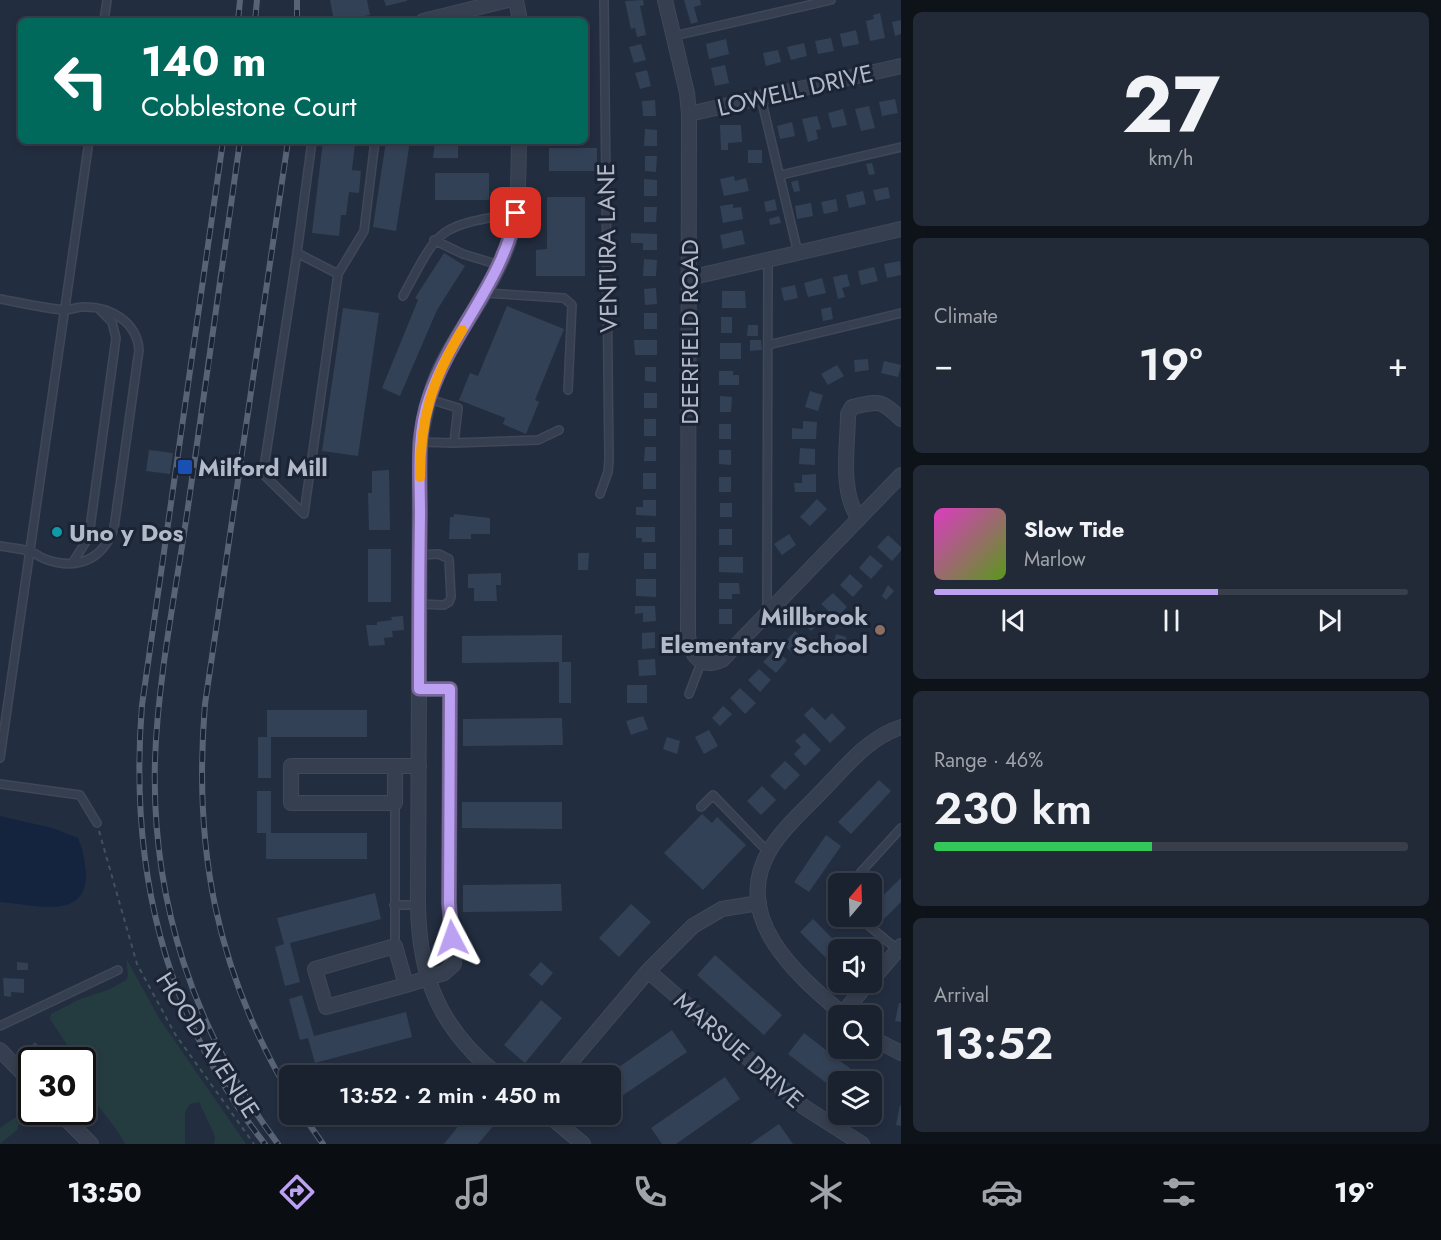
<!DOCTYPE html>
<html lang="en">
<head>
<meta charset="utf-8">
<style>
	:root { --surface:#1a222f; --page:#232a37; --text:#f1f3f6; --muted:#9fa4aa; --line:#383f4b; --accent:#bca0f2 }
	body { margin:0; font-family:Jost,sans-serif; background:var(--page); color:var(--text); height:100vh; display:flex; flex-direction:column; font-size:22px; white-space:nowrap }
	* { box-sizing:border-box; margin:0 }
	p { font-size:20px; color:var(--muted) }
	.icon { flex:none; width:33px; height:33px; fill:none; stroke:currentColor; stroke-width:2; stroke-linecap:round; stroke-linejoin:round }
	.map { position:relative; flex:1; overflow:hidden }
	.panel { display:flex; flex-direction:column; gap:12px; padding:12px; background:#0e131a; width:540px }
	.panel>* { flex:none }
	.banner { position:absolute; left:18px; top:18px; width:570px; height:126px; border-radius:9px; box-shadow:0 3px 9px #0003,0 0 0 2px var(--line); background:#00695c; color:#fff; overflow:hidden }
	.needle { width:39px; rotate:19deg }
	.buttons { position:absolute; left:828px; top:873px; display:grid; gap:12px }
	.buttons a { display:grid; place-items:center; width:54px; height:54px; border-radius:9px; background:var(--surface); box-shadow:0 3px 9px #0003,0 0 0 2px var(--line); font-size:30px }
	.speed { position:absolute; left:18px; top:1047px; display:flex; gap:12px; font-size:30px; font-weight:700; text-align:center }
	.speed>* { display:grid; place-content:center; width:78px; height:78px; border-radius:50%; background:var(--surface); box-shadow:0 3px 9px #0003,0 0 0 2px var(--line); line-height:1 }
	.speed .limit { border:3px solid #111; border-radius:9px; background:#fff; color:#111 }
	.pin { position:absolute; display:grid; place-items:center; width:51px; height:51px; color:#fff; margin:-26px; border-radius:12px; box-shadow:0 3px 9px #0006 }
	.me { position:absolute; width:66px; margin:-33px; rotate:356deg; stroke-linejoin:round; filter:drop-shadow(0 0 4px #0008) }
	.turn { display:flex; align-items:center; gap:21px; height:126px; padding:0 24px; font-size:27px }
	.turn .icon { width:78px; height:78px; stroke-width:2.5 }
	.turn b { display:block; font-size:42px; line-height:51px }
	.big { font-size:45px; font-weight:600; line-height:1.1 }
	.panel .tile { flex:1; display:flex; flex-direction:column; justify-content:center; gap:9px; min-width:0; padding:0 21px; border-radius:9px; background:var(--page) }
	.panel .dial { align-items:center; gap:0 }
	.dial b { font-size:78px; line-height:1 }
	.song { display:flex; align-items:center; gap:18px }
	.cover { width:72px; height:72px; border-radius:9px; background:linear-gradient(135deg,hsl(310 70% 55%),hsl(90 70% 35%)) }
	.played { height:6px; border-radius:3px; background:linear-gradient(90deg,var(--accent) 60%,var(--line) 60%) }
	.keys { display:flex; justify-content:space-around; direction:ltr }
	.heat { display:flex; justify-content:space-between; align-items:center; font-size:33px; direction:ltr }
	.charge { height:9px; border-radius:4px; background:linear-gradient(90deg,#34c759 46%,var(--line) 0) }
	.trip { position:absolute; left:279px; top:1065px; width:342px; height:60px; border-radius:9px; background:var(--surface); box-shadow:0 3px 9px #0003,0 0 0 2px var(--line); font-weight:600; line-height:60px; text-align:center }
	.tabs { display:flex; height:96px; justify-content:space-around; align-items:center; background:#0a0e13; color:var(--muted) }
	.tabs .icon { width:42px; height:42px }
	.tabs .on { color:var(--accent) }
	.tabs b { font-size:27px; color:var(--text) }
	main { display:flex; flex:1; min-height:0 }
	.map>svg:first-child { display:block }
</style>
</head>
<body>
<main>
<div class="map">
<svg width="901" height="1144" viewBox="0 0 901 1144">
	<rect width="100%" height="100%" fill="#222d3f"/>
	<!-- green -->
	<path fill="#243c40" d="M126,958l33,60 87,126h-32l1,-8 -16,-34 -9,2 -5,8v32h-60c-15,-31 -43,-44 -43,-84h-5l-27,-41 1,-5 27,-14 32,-11 16,-9 2,-4z
		M23,1112l-6,18 -17,14v-16z"/>
	<!-- water -->
	<path fill="#14243e" d="M0,816l52,12 26,10c5,12 7,23 8,36 1,48 -55,30 -86,28z"/>
	<!-- building -->
	<path fill="#334156" d="M330,0h37l3,15 -36,6z
		M384,0h23v1l-21,5z
		M643,0l1,5 -4,1 6,29 -9,2 -2,-9 -4,1 -6,-28z
		M684,0h16l1,5 -7,2 4,15 -7,2z
		M880,13l5,25 -15,3 -4,-20 8,-2 -1,-4z
		M901,20v14l-6,2 -3,-14z
		M856,30l3,14 -16,3 -3,-13z
		M831,38l3,13 -16,3 -3,-13z
		M726,39l3,15 -20,5 -3,-15z
		M804,43l3,13 -16,4 -4,-13z
		M641,44l5,16 -12,3 -5,-16z
		M778,50l3,12 -15,4 -3,-13z
		M725,65l4,18 -14,3 -4,-18z
		M647,70l4,16 -11,3 -5,-16z
		M895,99l3,14 -16,3 -3,-14z
		M655,100l1,16h-13l-1,-15z
		M869,106l6,22 -14,3 -6,-22z
		M843,109l4,16 -15,3 -4,-15z
		M817,116l4,13 -5,1 2,9 -10,3 -6,-23z
		M792,122l3,14 -15,3 -3,-13z
		M720,125h21l1,17 -14,1v7h-7z
		M645,129l12,1v16h-13z
		M323,141h45v4l-13,-1 -3,26 9,1 -2,22 -10,-1 -3,23h-5l-2,21 -27,-3z
		M386,141h24l-14,90 -23,-4z
		M435,141h23v17h-25z
		M549,148h48v23h-48z
		M748,150h14v13h-14z
		M645,156h12l-1,16 -11,-1z
		M872,163l3,11 -6,1 -3,-11z
		M435,173h54v27h-54z
		M734,176l1,5 11,-3 3,13 -25,5 -4,-17z
		M644,179l13,1v16h-13z
		M798,180l2,11 -6,1 -3,-10z
		M888,187l2,11 -14,3 -3,-11z
		M863,191l3,13 -17,4 -3,-13z
		M547,197h38v79h-49v-26l11,-1z
		M775,199l2,11 -11,2 -2,-10z
		M836,199l2,12 -14,3 -3,-12z
		M811,203l2,13 -16,3 -2,-13z
		M733,204v4l8,-1 2,12 -20,4 -3,-17z
		M644,207h13l-1,15h-12z
		M779,216l2,7 -11,2 -1,-6z
		M742,230l3,14 -22,5 -3,-14z
		M631,233l26,1v16h-14v-7h-12z
		M444,253l21,13 -28,44 -37,86 -18,-8 36,-88 -3,-2z
		M644,259l13,1 -1,16h-13z
		M900,261l1,14 -14,3 -3,-14z
		M874,267l4,14 -17,4 -3,-14z
		M847,274l3,12 -8,2 3,9 -7,2 -5,-22z
		M822,278l4,15 -18,4 -4,-14z
		M795,285l3,13 -14,3 -3,-13z
		M656,288l1,16 -12,1 -1,-16z
		M722,291h23l1,17h-24z
		M507,306l57,23 -29,71 4,2 -13,32 -23,-10 2,-6 -46,-18 11,-27 8,3z
		M831,307l2,12 -10,2 -2,-12z
		M343,308l36,5 -21,143 -36,-5z
		M644,313h13v16h-13z
		M721,317h11v16h-11z
		M748,325h10v11h-11z
		M634,340h23v15h-22z
		M750,340h11l1,10 -12,1z
		M720,343h21v16h-21z
		M868,359l1,11 -14,2 -1,-12z
		M884,361l17,4 -3,12 -17,-4z
		M837,365l7,11 -16,9 -7,-11z
		M645,367h11v15l-11,-1z
		M719,371h14v4h6v10h-20z
		M810,391l13,4 -5,16 -13,-4z
		M644,393h13v15h-13z
		M720,396l12,1 -1,15h-11z
		M644,419h12v17h-12z
		M803,421l14,1 -1,17h-24v-11l11,1z
		M719,424h12v15h-12z
		M645,447h11v14h-12z
		M800,448l15,1v16l-16,-1z
		M149,450l24,3 -3,21 -24,-3z
		M719,450h12v15l-12,-1z
		M389,470l1,60h-21l-1,-37h4v-22z
		M643,473h13v16h-13z
		M816,474v18h-21l-1,-9h8v-8z
		M719,477h12v15h-12z
		M817,499l10,10 -17,17 -10,-9z
		M643,500h13v16l-20,-1v-8h7z
		M720,503h12v14h-12z
		M454,514l36,4v16h-19v5h-22l1,-22h4z
		M636,527h19v15h-13v-4h-6z
		M719,529h13v16h-13z
		M789,534l7,11 -14,10 -8,-11z
		M888,535l13,12v4l-9,10 -15,-14z
		M368,549h23v53h-23z
		M578,553h11l-1,17h-10z
		M644,553h12v16h-12z
		M870,555l13,11 -12,13 -12,-11z
		M719,557h24v16l-24,-1z
		M501,573v12h-5l1,16h-23v-13h-6v-14z
		M850,574l13,12 -10,11 -13,-12z
		M636,579h20v18l-20,-1z
		M719,583h20l1,11h-8v5h-13z
		M888,585l6,6 -8,9 -4,-4z
		M833,593l14,14 -11,11 -15,-14z
		M635,606h20l1,15 -13,1v-9l-8,1z
		M719,609h13v15h-13z
		M813,610l10,9 -12,12 -9,-9z
		M403,616l1,14 -12,1 1,6 -9,1 1,7 -16,1 -3,-21h11v-3l15,-2 -1,-3z
		M795,631l10,9 -13,13 -9,-9z
		M655,632v16l-13,1v-16z
		M836,634l10,3 -2,9 -10,-3z
		M562,635v27h9v41h-12v-41l-97,1v-27z
		M775,649l12,11 -11,13 -13,-11z
		M655,659l1,16 -17,1 -1,-16z
		M759,669l12,11 -11,12 -12,-12z
		M627,685h20v18h-20z
		M740,688l16,15 -11,11 -15,-16z
		M723,706l9,8 -12,12 -8,-8z
		M812,707l13,13 7,-7 14,15 -16,15 -26,-28z
		M267,710h100v27h-96v41h-13v-41h9z
		M643,716l5,13 -17,6 -5,-14z
		M562,718l1,27 -100,1v-27z
		M709,730l9,16 -14,8 -9,-17z
		M804,733l17,17 -16,16 -11,-12 7,-7 -6,-6z
		M667,737l13,4 -3,13 -14,-5z
		M785,761l15,14 -15,15 -15,-14z
		M879,780l12,11 -40,43 -13,-12z
		M762,786l14,14 -15,15 -14,-14z
		M257,791h14v42h96v26h-101v-26h-9z
		M462,802h100v27l-100,-1z
		M702,814l10,9 5,-6 29,28 -43,45 -39,-37z
		M826,835l15,11 -32,46 -15,-10z
		M901,878v24l-18,18 -11,-14z
		M561,884l1,27 -99,1v-27z
		M375,893l6,26 -91,24 10,39 -15,4 -10,-39 9,-3 -7,-26z
		M631,904l20,18 -32,35 -20,-19z
		M813,919l31,31h-6v20l-38,-38z
		M715,955l67,60 -18,20 -67,-60z
		M17,962l11,1v7h-11z
		M541,962l12,11 -11,13 -13,-11z
		M3,978l21,1v14l-13,-1v5l-7,-1z
		M302,995l12,41 92,-24 6,25 -97,26 -7,-25 -8,2 -11,-41z
		M541,1000l21,18 -37,45 -21,-18z
		M899,1003h2v19l-6,-1z
		M672,1030l15,22 -74,50 -3,-4v-22h-4z
		M804,1033l35,27 29,22h-30v10l-50,-38z
		M35,1042l15,15v3h-12l-8,-8 -2,-3z
		M725,1077l15,22 -64,45h-14l-11,-16z
		M900,1105l1,1v20l-5,-1z
		M468,1114h28l4,4 -22,26h-34z
		M779,1124l14,20h-43z"/>
	<g fill="none" stroke-linecap="round" stroke-linejoin="round">
		<!-- service casing -->
		<g stroke="#3f4858" stroke-width="10">
			<path id="service" d="M104,21l3,-21
				M674,36l157,-36
				M761,98l37,155
				M312,141l-15,112 41,21
				M781,175l120,-28
				M434,240l29,14 36,11
				M297,253l-34,221 41,40 34,-240 26,-43 11,-90
				M485,293l79,5 8,7 -4,85
				M403,296c38,-71 34,-69 113,-83
				M0,299c21,4 43,9 64,11 7,0 13,-3 19,-3 27,-1 54,15 56,43l-25,178c-11,31 -36,43 -69,31 -6,-2 -10,-7 -17,-8 -9,-3 -19,-3 -28,-5
				M768,345l133,-32
				M420,442l34,1 4,-35 -29,-9
				M454,443l84,-3 21,-10
				M600,494l8,-22 1,-12 -5,-460
				M419,555l20,-1 10,5 2,38 -2,5 -5,3 -25,-1
				M73,562l14,-22 3,-12 26,-190 -4,-16 -12,-12
				M767,612l1,-352
				M689,694l12,-31
				M0,758l89,-617
				M0,784l80,11 17,28
				M395,803v143
				M701,807l12,-12 55,57
				M850,884l51,-56
				M394,905h24
				M857,916l41,34
				M0,1026l118,-56"/>
		</g>
		<!-- minor casing -->
		<g stroke="#3f4858" stroke-width="16">
			<path id="minor" d="M516,0l4,21
				M665,0l22,93 2,21 -1,521c2,21 13,34 34,25l179,-185
				M423,21l85,-21
				M689,114l212,-48
				M689,278l212,-49
				M859,519c-20,-29 -11,-72 -11,-105l4,-7c27,-6 28,-8 49,12
				M395,766h-104v37h104v-37h24
				M648,971l156,136 58,37
				M872,980l29,-34
				M406,985l-80,22 -11,-38 80,-23 11,39 38,-12 10,-9 -5,-61 1,-214h-31
				M842,1014l27,-32
				M845,1016c-48,-41 -117,-99 -74,-168 13,-21 33,-38 49,-55 25,-25 47,-55 81,-66
				M872,1038l29,15
				M0,1050l32,33
				M499,1076c-59,-47 -80,-98 -81,-171l2,-463c4,-25 9,-49 19,-71 21,-45 55,-83 70,-130 11,-32 9,-67 10,-100
				M559,1076l89,-105 45,-45 29,-17 37,-6
				M59,1112l32,32
				M547,1114l36,30"/>
		</g>
		<!-- path -->
		<path stroke="#3d5558" stroke-width="2" stroke-dasharray="4.5 4.5" stroke-linecap="butt" d="M99,831l38,133 38,70 79,110"/>
		<!-- service -->
		<use href="#service" stroke="#363f4f" stroke-width="7"/>
		<!-- minor -->
		<use href="#minor" stroke="#363f4f" stroke-width="14"/>
		<!-- rail casing -->
		<g stroke="#576376" stroke-width="6">
			<path id="rail" d="M238,21l2,-21
				M255,21l2,-21
				M297,21v-21
				M223,141l-81,564c-13,162 21,310 123,439
				M240,141c-17,122 -34,244 -52,366 -12,84 -30,169 -33,253 -4,141 39,271 123,384
				M288,141l-83,563c-12,144 11,266 85,391
				M302,1114l21,30"/>
		</g>
		<!-- rail -->
		<use href="#rail" stroke="#1b2434" stroke-width="4" stroke-dasharray="11" stroke-linecap="butt"/>
	</g>
	<g fill="none" stroke-linecap="round" stroke-linejoin="round">
		<!-- route casing -->
		<g stroke="#7a689d" stroke-width="15">
			<path id="route" d="M452,938l-3,-35 1,-214h-31c0,-58 0,-116 1,-174 0,-38 -4,-80 9,-117 22,-66 74,-116 87,-185"/>
		</g>
		<!-- route -->
		<use href="#route" stroke="#bca0f2" stroke-width="10"/>
		<!-- slow -->
		<path stroke="#f59e0b" stroke-width="10" d="M420,477c0,-58 12,-97 42,-147"/>
	</g>
	<!-- markers -->
	<rect fill="#1a4fb4" stroke="#1b2434" stroke-width="2" x="177" y="459" width="16" height="16" rx="3"/>
	<circle fill="#0f9aa8" stroke="#1b2434" stroke-width="2" cx="57" cy="532" r="6"/>
	<circle fill="#8d6e63" stroke="#1b2434" stroke-width="2" cx="880" cy="630" r="6"/>
	<g text-anchor="middle" dominant-baseline="central" stroke-width="6" stroke-linejoin="round" paint-order="stroke">
		<!-- street labels -->
		<g font-size="24" fill="#b2baca" stroke="#1b2434">
			<text transform="translate(795 90) rotate(-13)">LOWELL DRIVE</text>
			<text transform="translate(607 248) rotate(-91)">VENTURA LANE</text>
			<text transform="translate(689 332) rotate(-90)">DEERFIELD ROAD</text>
			<text transform="translate(208 1045) rotate(57)">HOOD AVENUE</text>
			<text transform="translate(739 1050) rotate(41)">MARSUE DRIVE</text>
		</g>
		<!-- poi labels -->
		<g font-size="24" font-weight="bold" fill="#b2baca" stroke="#1b2434" text-anchor="start">
			<text x="198" y="467">Milford Mill</text>
			<text x="69" y="532">Uno y Dos</text>
			<text x="868" y="616" text-anchor="end">Millbrook<tspan x="868" dy="28">Elementary School</tspan></text>
		</g>
	</g>
</svg>
<div class="buttons">
<a><svg class="needle" viewBox="-14 -14 28 28"><path d="M0-13l5 13h-10z" fill="#e53935"/><path d="M0 13l5-13h-10z" fill="#9fa4aa"/></svg></a>
<a><svg class="icon" aria-label="sound" viewBox="0 0 24 24"><path d="M4 9h4l5-4v14l-5-4H4zM17 9q2 3 0 6"/></svg></a>
<a><svg class="icon" aria-label="search" viewBox="0 0 24 24"><circle cx="10" cy="10" r="6"/><path d="M15 15l6 6"/></svg></a>
<a><svg class="icon" aria-label="layers" viewBox="0 0 24 24"><path d="M12 4l9 5-9 5-9-5zM3 14l9 5 9-5"/></svg></a>
</div>
<div class="speed"><div class="limit">30</div></div>
<div class="pin" style="left:516px;top:213px;background:#d93025"><svg class="icon" aria-label="arrive" viewBox="0 0 24 24"><path d="M6 21V4h12l-3 4 3 4H6"/></svg></div>
<svg class="me" style="left:452px;top:938px" viewBox="-20 -20 40 40"><path d="M0-17L14 15 0 8-14 15z" fill="#bca0f2" stroke="#fff" stroke-width="4"/></svg>
<div class="trip">13:52 · 2 min · 450 m</div>
<div class="banner">
<div class="turn"><svg class="icon" aria-label="left" viewBox="0 0 24 24"><path d="M17 20v-9H6M10 6l-5 5 5 5"/></svg><div><b>140 m</b>Cobblestone Court</div></div>
</div>
</div>
<section class="panel">
<div class="tile dial"><b>27</b><p>km/h</p></div>
<div class="tile"><p>Climate</p>
<div class="heat"><a>−</a><b class="big">19°</b><a>+</a></div>
</div>
<div class="tile">
<div class="song"><i class="cover"></i><div><b>Slow Tide</b><p>Marlow</p></div></div>
<div class="played"></div>
<div class="keys"><svg class="icon" aria-label="previous" viewBox="0 0 24 24"><path d="M18 5L8 12l10 7zM5 5v14"/></svg><svg class="icon" aria-label="pause" viewBox="0 0 24 24"><path d="M8 5v14M16 5v14"/></svg><svg class="icon" aria-label="next" viewBox="0 0 24 24"><path d="M6 5l10 7-10 7zM19 5v14"/></svg></div>
</div>
<div class="tile"><p>Range · 46%</p><b class="big">230 km</b><div class="charge"></div></div>
<div class="tile"><p>Arrival</p><b class="big">13:52</b></div>
</section>
</main>
<nav class="tabs">
<b>13:50</b>
<svg class="icon on" aria-label="directions" viewBox="0 0 24 24"><path d="M12 3l9 9-9 9-9-9zM9 14v-3h6M13 9l2 2-2 2"/></svg>
<svg class="icon" aria-label="music" viewBox="0 0 24 24"><path d="M9 18V5l10-2v13"/><circle cx="6" cy="18" r="3"/><circle cx="16" cy="16" r="3"/></svg>
<svg class="icon" aria-label="phone" viewBox="0 0 24 24"><path d="M5 4h4l2 5-3 2q2 4 5 5l2-3 5 2v4C11 20 4 13 5 4z"/></svg>
<svg class="icon" aria-label="climate" viewBox="0 0 24 24"><path d="M12 3v18M4 7l16 10M4 17L20 7"/></svg>
<svg class="icon" aria-label="car" viewBox="0 0 24 24"><path d="M5 17H2v-5l4-1 3-4h7l3 4 3 1v5h-3M9 17h6M6 11h13"/><circle cx="7" cy="17" r="2"/><circle cx="17" cy="17" r="2"/></svg>
<svg class="icon" aria-label="filters" viewBox="0 0 24 24"><path d="M4 7h16M4 17h16"/><circle cx="9" cy="7" r="2"/><circle cx="15" cy="17" r="2"/></svg>
<b>19°</b>
</nav>
</body>
</html>
